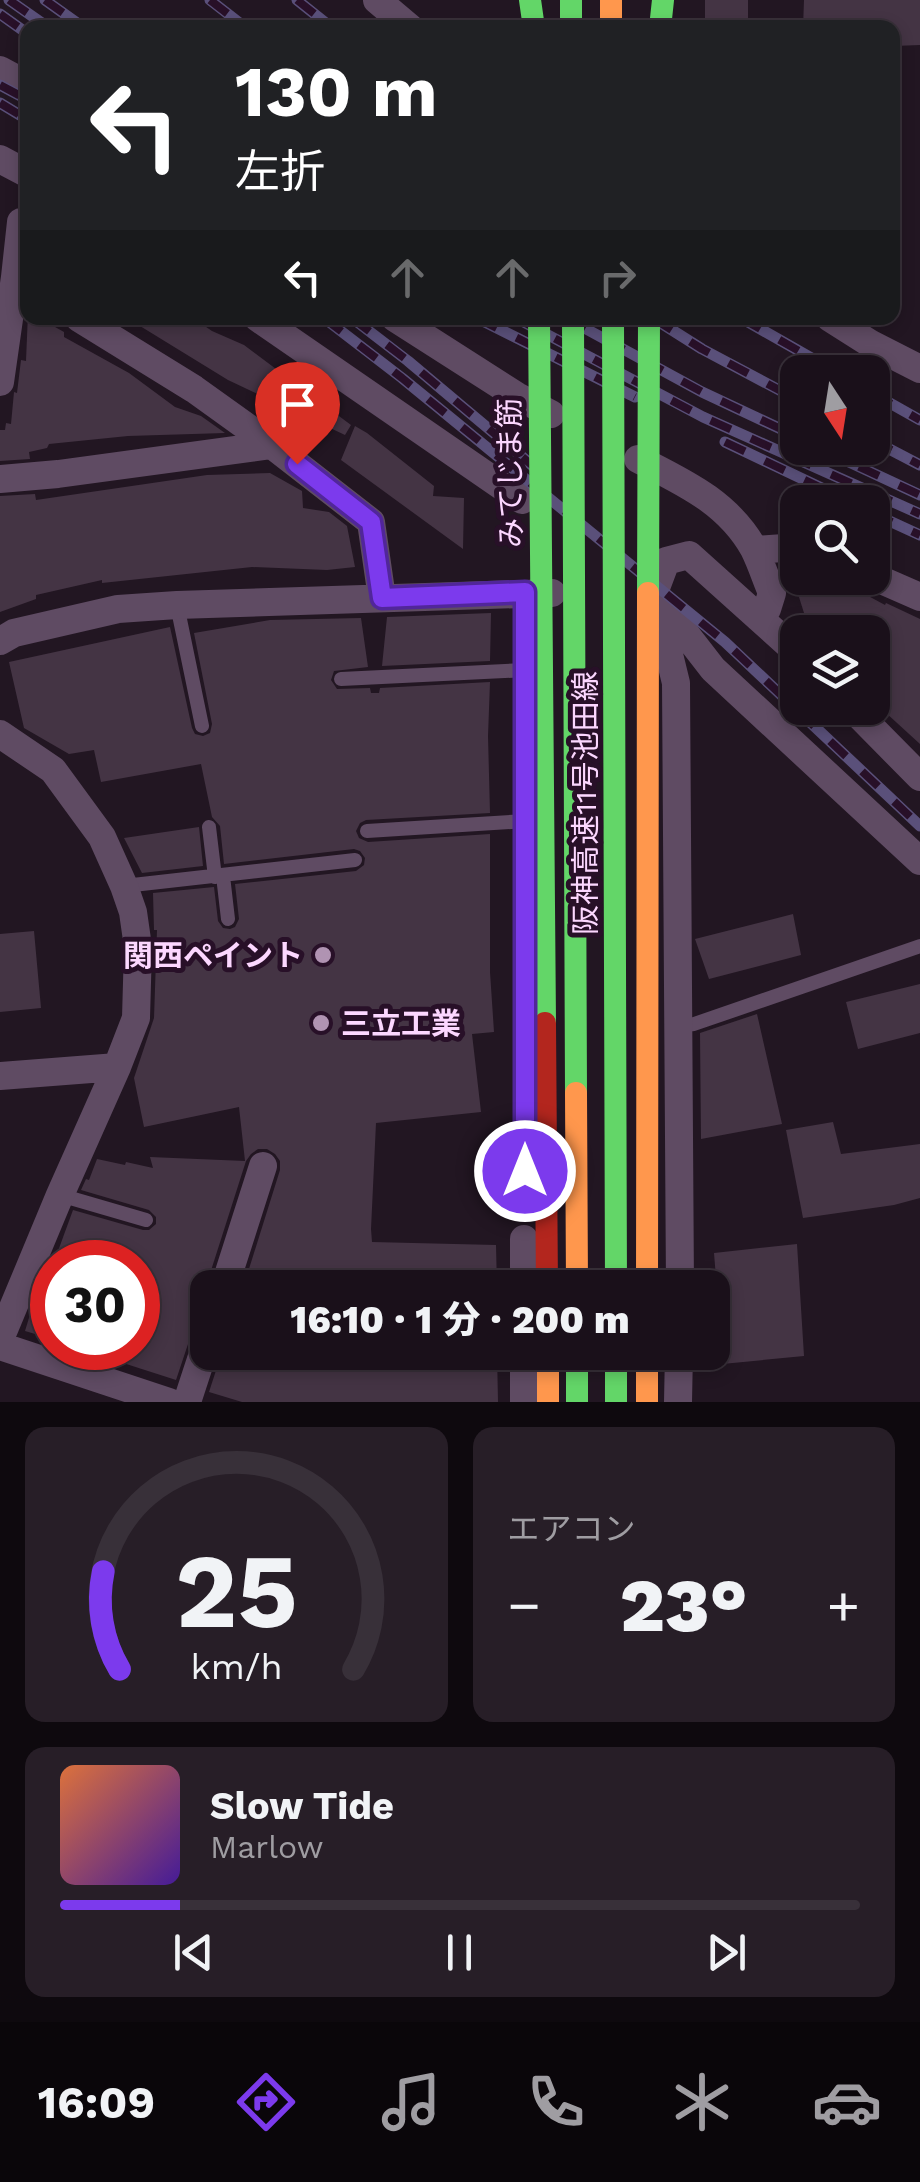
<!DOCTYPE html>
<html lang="ja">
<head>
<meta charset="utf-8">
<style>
	:root { --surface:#1a101a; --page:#271e27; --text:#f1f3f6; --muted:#9f9da2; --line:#383039; --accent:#7c3aed }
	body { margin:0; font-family:"Work Sans","Noto Sans JP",sans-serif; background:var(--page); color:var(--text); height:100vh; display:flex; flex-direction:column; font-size:38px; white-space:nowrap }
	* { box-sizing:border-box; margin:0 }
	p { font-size:32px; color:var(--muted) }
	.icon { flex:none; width:55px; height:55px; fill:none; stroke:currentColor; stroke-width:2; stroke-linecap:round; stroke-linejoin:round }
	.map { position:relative; height:1402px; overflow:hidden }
	.details { display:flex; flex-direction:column; gap:25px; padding:25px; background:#0e090e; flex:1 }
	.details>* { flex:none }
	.top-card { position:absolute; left:20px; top:20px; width:880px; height:305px; border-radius:20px; box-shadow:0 5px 15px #0003,0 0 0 2px var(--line); background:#202124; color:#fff; overflow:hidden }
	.needle { width:65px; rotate:168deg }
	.controls { position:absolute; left:780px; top:355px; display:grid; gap:20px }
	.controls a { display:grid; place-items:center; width:110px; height:110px; border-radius:20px; background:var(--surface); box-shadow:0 5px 15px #0003,0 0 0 2px var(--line); font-size:50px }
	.speed { position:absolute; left:30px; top:1240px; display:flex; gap:20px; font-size:50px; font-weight:700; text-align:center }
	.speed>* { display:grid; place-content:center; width:130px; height:130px; border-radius:50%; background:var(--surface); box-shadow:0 5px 15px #0003,0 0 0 2px var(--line); line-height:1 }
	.speed .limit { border:15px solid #d22; background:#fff; color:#111 }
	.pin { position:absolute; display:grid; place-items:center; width:85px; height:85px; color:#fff; margin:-102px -42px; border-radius:50% 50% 50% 0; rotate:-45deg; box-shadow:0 0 10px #0007 }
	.pin .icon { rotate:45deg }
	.me { position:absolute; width:110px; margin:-55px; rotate:0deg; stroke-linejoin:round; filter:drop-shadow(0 0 8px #0008) }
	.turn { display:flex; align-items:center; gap:35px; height:210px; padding:0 50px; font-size:45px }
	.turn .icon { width:130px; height:130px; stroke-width:2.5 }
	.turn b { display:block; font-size:70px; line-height:85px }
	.lanes { display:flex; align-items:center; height:95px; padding:0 50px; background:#0003; justify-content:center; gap:50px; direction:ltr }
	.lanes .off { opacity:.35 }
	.big { font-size:75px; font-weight:800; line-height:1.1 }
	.details .widget { flex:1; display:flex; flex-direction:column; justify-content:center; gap:15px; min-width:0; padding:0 35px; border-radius:20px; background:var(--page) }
	.details .dial { align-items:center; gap:0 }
	.dial svg { height:260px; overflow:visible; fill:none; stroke:var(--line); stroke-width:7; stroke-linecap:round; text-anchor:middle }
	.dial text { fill:var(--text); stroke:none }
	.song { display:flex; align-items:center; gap:30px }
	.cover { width:120px; height:120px; border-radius:15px; background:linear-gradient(135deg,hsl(20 70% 55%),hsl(260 70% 35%)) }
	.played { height:10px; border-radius:5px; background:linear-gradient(90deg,var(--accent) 15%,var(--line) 15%) }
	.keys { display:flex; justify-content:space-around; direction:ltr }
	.heat { display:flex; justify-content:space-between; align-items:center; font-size:55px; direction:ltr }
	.details .tiles { flex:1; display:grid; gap:25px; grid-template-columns:1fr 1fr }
	.widget:last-child { grid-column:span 2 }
	.trip { position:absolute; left:190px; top:1270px; width:540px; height:100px; border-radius:20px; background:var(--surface); box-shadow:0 5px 15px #0003,0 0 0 2px var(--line); font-weight:800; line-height:100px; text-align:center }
	.dock { display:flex; height:160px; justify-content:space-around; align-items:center; background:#0a060a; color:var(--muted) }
	.dock .icon { width:70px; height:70px }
	.dock .active { color:var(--accent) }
	.dock b { font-size:45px; color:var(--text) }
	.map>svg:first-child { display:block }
</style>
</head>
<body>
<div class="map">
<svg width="920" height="1402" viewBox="0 0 920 1402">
	<rect width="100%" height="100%" fill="#221622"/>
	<!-- building -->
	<path fill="#443444" d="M705,0h43v28h-43z
		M804,0h116v45l-26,1v-18h-91z
		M28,313v5h11l25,14v5l65,36 46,34 26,9 24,17 -97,3 -79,8 -2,4 -18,4 1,7 -30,2v-31h5l1,-7 5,1 3,-32 3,1 4,-33 5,1z
		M127,318h66l19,13 32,14 107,80 -6,10 -117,-55z
		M355,426l12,7 67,53 -1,10 31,2 -1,51 -122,-89z
		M270,473l32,18 1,17 26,4 18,14 8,41 -28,3 -75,-3 -150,16v-3l-66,15v4l-36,13v-116l35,-2 1,6 171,-25z
		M793,578h42l50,27 1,-2 34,16v125l-35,-32 1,-2 -14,-14v-64h-62z
		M491,613l-1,48 -108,5 5,-49z
		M361,618l7,49 -34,4 -3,9 6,9 33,-1 1,5h8l1,-5 110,-6 -2,54 2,77 -124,7 -6,3 -4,8 3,7 9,4 122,-8v138l4,60 -22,2 9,78 -105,11 -5,106 1,13 124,3 1,43h-254l37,-118v-9l-5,-7 -8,-5h-9l-7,5 -5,7 -39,122 1,26 -4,12 -7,3 -5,8 -16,48 -84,-27v-5h46v-70l4,-16h-88l19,-52 70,20h6l7,-6v-7l-7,-7 -68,-20 5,-11 3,1 8,-21 28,6 1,-3 27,6 -3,-11 95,4 -6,-54 -95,20 -10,-49 20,-60 3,-88h-3l-1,-37 61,-6 4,34 5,7 7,1 5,-2 4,-8 -4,-35 121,-13 8,-6 1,-7 -5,-7 -6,-2 -130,15 -4,-38 -8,-9 -11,-53 -100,18 -7,-32 -25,4 -45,-26 -15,-66 161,-35 22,101 3,6 8,2 7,-3 2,-9 -18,-91 76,-13z
		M199,827l4,39 -61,7 -18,-35z
		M793,914l8,41 -92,24 -14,-40z
		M34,931l7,77 -41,4v-78z
		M920,984v49l-62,16 -12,-47z
		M757,1014l25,110 -81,15 -1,-106z
		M833,1122l8,32 79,-10v54l-26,7 -91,13 -17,-88z
		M797,1244l7,112 -92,9v-87h4l-2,-25z
		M32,1308l20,6v25l-27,-8z
		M222,1352h275l1,50h-256l-33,-10z"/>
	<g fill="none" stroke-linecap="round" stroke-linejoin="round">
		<!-- lane -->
		<path stroke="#5f4b63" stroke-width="14" d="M177,605l25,121
			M341,679l185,-9
			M209,827l6,50
			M367,831l159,-10
			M223,876l5,43
			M124,886l231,-26
			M677,1026l17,-2 226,-78
			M60,1195l86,25"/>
		<!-- street -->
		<path stroke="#5f4b63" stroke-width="28" d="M377,0l33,28
			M0,70l28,15
			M0,159l28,15
			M21,222l-6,55 13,8
			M79,318l115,71 78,56
			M258,318l264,182
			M395,318l122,78 34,18
			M830,318l41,26 49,25
			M0,382l15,-105
			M638,459c45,23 90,43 116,90 7,14 12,30 18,44l-5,16 -8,9
			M0,479l58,-5 214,-29 99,77 11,76
			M755,550l43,-3
			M872,576l48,21
			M661,602l52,67 207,192
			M0,641l14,-8 104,-24 59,-4 375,-12
			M852,708l68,69
			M0,734l53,36 49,67 22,49 9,26 5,35 -2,71 -19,49 -57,128 -60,144
			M0,1076l117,-9
			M224,1288l39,-122
			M524,1288v-49
			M680,1288l-4,-605 -22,-90 12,-32 23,-6 109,98
			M0,1346l169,56
			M187,1402l21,-64
			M524,1402v-50
			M678,1402l1,-50"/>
		<!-- fast -->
		<path stroke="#63d668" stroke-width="22" d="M530,0l4,28
			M571,0v28
			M660,28l3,-28
			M577,1352v50
			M616,1352v50"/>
		<!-- slow -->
		<path stroke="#ff974d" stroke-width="22" d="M611,0v28
			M548,1352v50
			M647,1352v50"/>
		<!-- rail casing -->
		<g stroke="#5a507a" stroke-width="11">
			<path id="rail" d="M9,0l40,28
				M45,0l39,28
				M210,0l36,28
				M297,0l35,28
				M0,14l28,20
				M0,85l28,15
				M0,103l28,17
				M324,318l78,60 323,264 195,184
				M352,318l56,43 125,105
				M477,318l158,79
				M516,318l187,99 217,97
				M566,318l136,74 96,45
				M653,318l49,31 96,51
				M741,318l95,54
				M872,393l48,27
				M872,440l48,25
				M725,442l126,60
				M819,448l101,47
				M872,513l48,22"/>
		</g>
		<!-- rail -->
		<use href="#rail" stroke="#281028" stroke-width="8" stroke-dasharray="22" stroke-linecap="butt"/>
		<!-- fast-bridge -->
		<path stroke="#63d668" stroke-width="22" d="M539,318l6,705
			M573,318l3,775
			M613,318l3,970
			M648,593l1,-275"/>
		<!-- slow-bridge -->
		<path stroke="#ff974d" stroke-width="22" d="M576,1093l1,195
			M647,1288l1,-695"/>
		<!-- jam-bridge -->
		<path stroke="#b3261e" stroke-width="22" d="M545,1023l2,265"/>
	</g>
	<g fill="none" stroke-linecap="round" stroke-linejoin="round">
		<!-- route casing -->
		<g stroke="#51269a" stroke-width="25">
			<path id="route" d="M297,464l74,58 11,76 143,-6v579"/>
		</g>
		<!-- route -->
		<use href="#route" stroke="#7c3aed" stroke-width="18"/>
	</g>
	<!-- markers -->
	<g fill="#b093b2" stroke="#281028" stroke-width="4">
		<circle cx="323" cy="955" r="10"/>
		<circle cx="321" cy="1023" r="10"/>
	</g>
	<g text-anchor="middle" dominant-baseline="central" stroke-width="10" stroke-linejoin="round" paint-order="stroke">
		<!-- street labels -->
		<g font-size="30" fill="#fcd7ff" stroke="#281028">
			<text transform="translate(510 473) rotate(-91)">みてじま筋</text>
			<text transform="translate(585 803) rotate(-90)">阪神高速11号池田線</text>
		</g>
		<!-- poi labels -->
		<g font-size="30" font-weight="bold" fill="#fcd7ff" stroke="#281028" text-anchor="end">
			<text x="303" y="955">関西ペイント</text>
			<text x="341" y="1023" text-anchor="start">三立工業</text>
		</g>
	</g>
</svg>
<div class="controls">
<a><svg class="needle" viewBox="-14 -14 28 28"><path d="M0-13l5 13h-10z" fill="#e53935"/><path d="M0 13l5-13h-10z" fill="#9f9da2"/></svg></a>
<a><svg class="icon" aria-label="search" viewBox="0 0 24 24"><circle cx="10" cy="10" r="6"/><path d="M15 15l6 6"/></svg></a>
<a><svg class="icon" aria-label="layers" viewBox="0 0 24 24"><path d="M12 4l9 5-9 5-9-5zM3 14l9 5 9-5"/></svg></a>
</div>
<div class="speed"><div class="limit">30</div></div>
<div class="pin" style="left:297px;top:464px;background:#d93025"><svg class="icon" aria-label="arrive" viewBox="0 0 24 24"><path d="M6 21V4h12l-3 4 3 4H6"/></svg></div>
<svg class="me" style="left:525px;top:1171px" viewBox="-20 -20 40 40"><circle r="17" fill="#7c3aed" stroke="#fff" stroke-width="3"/><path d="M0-11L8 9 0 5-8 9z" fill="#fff"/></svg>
<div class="trip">16:10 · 1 分 · 200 m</div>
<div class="top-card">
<div class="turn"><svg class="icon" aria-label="left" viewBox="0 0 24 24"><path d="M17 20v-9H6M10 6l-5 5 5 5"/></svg><div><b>130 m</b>左折</div></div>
<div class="lanes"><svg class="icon" aria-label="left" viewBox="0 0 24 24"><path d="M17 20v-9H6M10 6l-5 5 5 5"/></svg><svg class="icon off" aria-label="ahead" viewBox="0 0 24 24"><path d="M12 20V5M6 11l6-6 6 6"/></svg><svg class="icon off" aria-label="ahead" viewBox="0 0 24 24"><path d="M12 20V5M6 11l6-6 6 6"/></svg><svg class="icon off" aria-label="right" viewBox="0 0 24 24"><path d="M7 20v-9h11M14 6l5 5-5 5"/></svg></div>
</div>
</div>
<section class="details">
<div class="tiles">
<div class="widget dial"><svg viewBox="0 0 100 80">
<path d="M14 69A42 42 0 1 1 86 69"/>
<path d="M14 69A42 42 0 0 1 9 39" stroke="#7c3aed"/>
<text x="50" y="56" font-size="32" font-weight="700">25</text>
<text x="50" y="72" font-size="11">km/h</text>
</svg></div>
<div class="widget"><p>エアコン</p>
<div class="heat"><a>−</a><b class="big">23°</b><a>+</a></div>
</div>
<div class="widget">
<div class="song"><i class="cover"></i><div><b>Slow Tide</b><p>Marlow</p></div></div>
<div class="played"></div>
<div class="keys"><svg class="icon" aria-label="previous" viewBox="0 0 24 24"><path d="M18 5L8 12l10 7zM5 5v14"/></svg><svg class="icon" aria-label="pause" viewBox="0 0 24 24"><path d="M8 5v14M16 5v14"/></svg><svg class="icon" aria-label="next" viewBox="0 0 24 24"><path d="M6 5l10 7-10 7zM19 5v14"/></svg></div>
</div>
</div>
</section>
<nav class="dock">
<b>16:09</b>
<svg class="icon active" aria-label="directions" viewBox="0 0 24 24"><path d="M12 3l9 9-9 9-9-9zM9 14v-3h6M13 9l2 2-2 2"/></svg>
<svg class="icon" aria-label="music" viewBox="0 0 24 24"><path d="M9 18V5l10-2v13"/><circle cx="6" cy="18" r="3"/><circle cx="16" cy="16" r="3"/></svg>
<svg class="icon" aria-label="phone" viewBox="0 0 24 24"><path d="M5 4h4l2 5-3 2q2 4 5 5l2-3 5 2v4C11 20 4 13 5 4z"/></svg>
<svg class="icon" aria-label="climate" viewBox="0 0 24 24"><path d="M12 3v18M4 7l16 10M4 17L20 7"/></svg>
<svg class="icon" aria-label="car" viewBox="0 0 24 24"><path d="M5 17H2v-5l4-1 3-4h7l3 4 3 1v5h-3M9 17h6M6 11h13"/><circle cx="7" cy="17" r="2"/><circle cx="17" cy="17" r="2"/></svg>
</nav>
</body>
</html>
